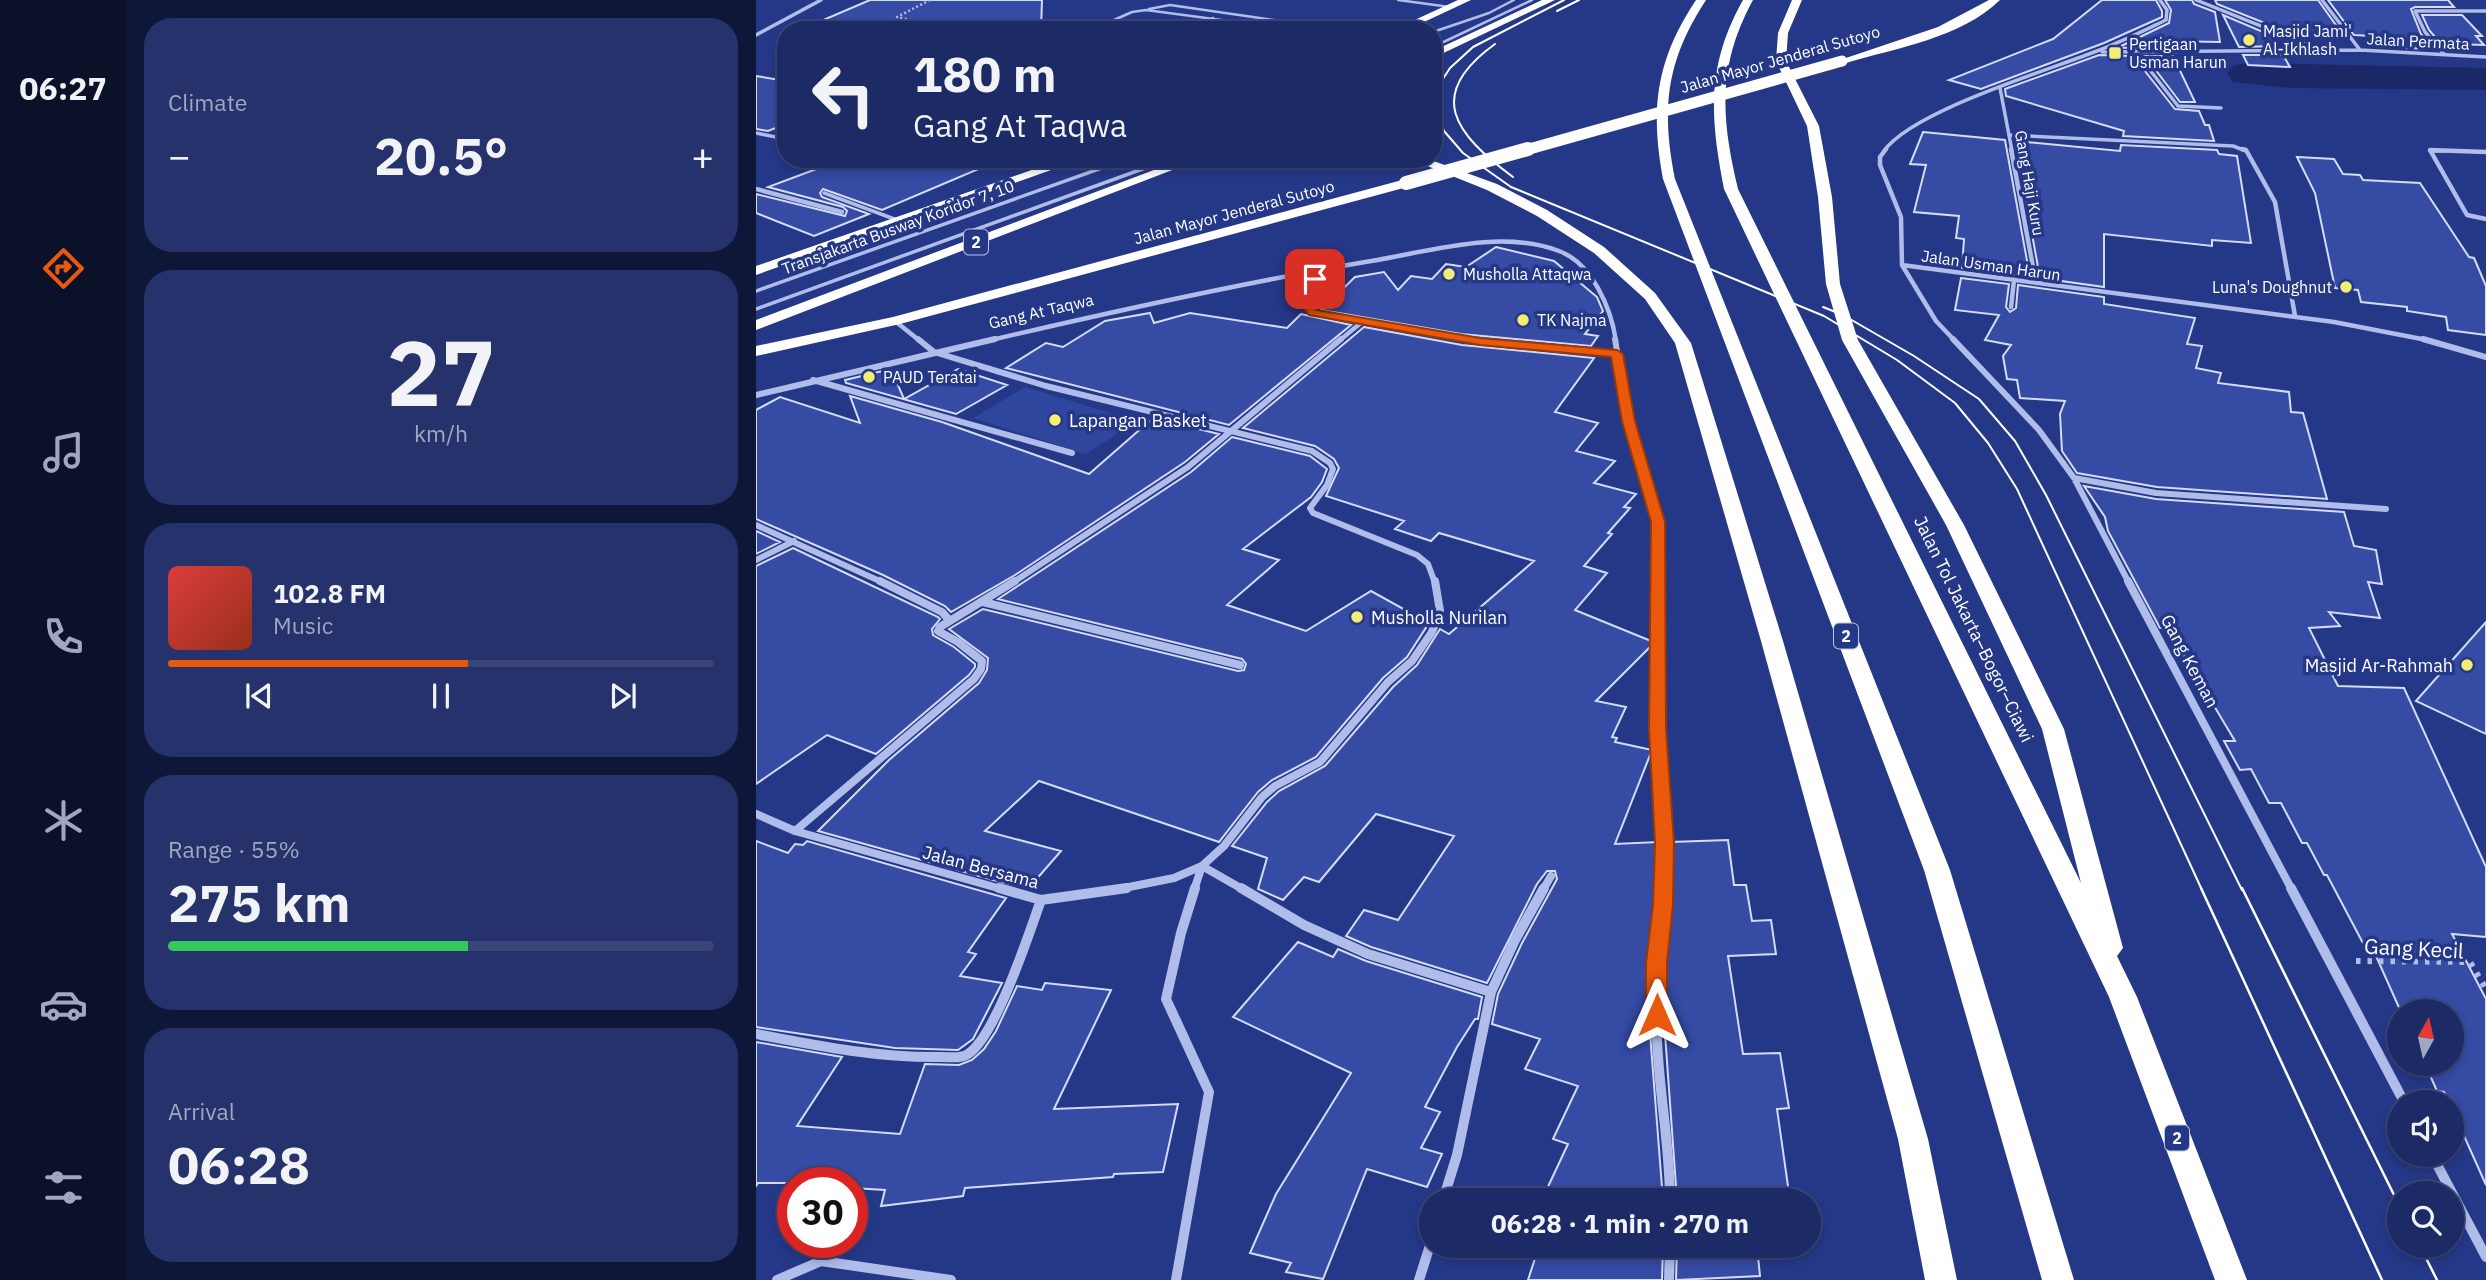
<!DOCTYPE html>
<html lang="en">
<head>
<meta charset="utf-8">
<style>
	:root { --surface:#1c2a65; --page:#25326b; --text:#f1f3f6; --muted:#a0a7bf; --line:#3a4679; --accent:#ea580c }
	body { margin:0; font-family:"IBM Plex Sans",sans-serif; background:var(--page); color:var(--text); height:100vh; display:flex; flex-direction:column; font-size:26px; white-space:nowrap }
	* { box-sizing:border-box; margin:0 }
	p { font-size:23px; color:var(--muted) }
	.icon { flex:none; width:38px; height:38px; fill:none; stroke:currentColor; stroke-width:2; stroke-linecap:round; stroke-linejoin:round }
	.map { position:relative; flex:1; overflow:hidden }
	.panel { display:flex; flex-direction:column; gap:18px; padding:18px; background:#0f1738; width:630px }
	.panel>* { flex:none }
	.hud { position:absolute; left:21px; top:21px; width:665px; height:147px; border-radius:28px; box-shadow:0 4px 10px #0003,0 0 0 2px var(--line); background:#1c2a65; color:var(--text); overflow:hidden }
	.needle { width:46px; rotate:8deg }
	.buttons { position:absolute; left:1631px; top:999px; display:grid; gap:14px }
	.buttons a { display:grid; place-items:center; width:77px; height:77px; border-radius:50%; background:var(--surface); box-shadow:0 4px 10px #0003,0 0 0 2px var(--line); font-size:35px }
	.speed { position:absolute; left:21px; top:1167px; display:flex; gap:14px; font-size:35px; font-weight:700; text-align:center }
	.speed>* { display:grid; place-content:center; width:91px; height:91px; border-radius:50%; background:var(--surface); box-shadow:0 4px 10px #0003,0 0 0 2px var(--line); line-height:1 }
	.speed .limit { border:10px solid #d22; background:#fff; color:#111 }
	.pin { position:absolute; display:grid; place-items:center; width:60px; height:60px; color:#fff; margin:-30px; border-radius:14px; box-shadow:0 4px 10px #0006 }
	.me { position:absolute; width:77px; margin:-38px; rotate:0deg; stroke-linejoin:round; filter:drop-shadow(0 0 5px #0008) }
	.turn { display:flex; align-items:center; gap:24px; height:147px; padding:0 21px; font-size:32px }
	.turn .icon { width:91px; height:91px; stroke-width:2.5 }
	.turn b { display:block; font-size:49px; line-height:60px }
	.big { font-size:52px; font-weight:700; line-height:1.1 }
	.panel .tile { flex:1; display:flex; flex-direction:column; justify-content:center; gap:10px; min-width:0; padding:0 24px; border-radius:28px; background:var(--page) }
	.panel .dial { align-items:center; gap:0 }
	.dial b { font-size:91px; line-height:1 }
	.song { display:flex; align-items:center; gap:21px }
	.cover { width:84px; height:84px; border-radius:10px; background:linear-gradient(135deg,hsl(0 70% 55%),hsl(10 70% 35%)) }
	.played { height:7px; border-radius:4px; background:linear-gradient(90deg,var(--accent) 55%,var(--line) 55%) }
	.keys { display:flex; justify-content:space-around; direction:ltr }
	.heat { display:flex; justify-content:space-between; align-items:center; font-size:38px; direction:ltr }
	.charge { height:10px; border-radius:5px; background:linear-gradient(90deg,#34c759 55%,var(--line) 0) }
	.trip { position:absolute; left:663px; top:1188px; width:402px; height:70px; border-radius:35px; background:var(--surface); box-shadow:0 4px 10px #0003,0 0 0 2px var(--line); font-weight:700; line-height:70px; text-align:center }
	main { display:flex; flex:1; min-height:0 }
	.dock { display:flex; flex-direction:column; width:126px; justify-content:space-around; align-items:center; background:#0b1128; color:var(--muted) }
	.dock .icon { width:49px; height:49px }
	.dock .current { color:var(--accent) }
	.dock b { font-size:32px; color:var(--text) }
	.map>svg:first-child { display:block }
</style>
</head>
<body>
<main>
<nav class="dock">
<b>06:27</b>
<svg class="icon current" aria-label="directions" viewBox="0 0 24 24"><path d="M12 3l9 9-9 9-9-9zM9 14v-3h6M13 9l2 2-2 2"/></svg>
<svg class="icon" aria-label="music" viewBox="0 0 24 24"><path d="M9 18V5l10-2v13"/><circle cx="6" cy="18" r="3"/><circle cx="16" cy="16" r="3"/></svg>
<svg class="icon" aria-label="phone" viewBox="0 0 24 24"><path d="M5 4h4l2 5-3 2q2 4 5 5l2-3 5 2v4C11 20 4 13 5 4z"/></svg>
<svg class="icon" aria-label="climate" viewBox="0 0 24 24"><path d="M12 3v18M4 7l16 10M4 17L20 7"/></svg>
<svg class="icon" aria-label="car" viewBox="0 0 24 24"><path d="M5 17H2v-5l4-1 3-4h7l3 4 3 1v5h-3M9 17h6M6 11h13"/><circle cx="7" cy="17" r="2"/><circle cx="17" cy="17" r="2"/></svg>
<svg class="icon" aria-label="filters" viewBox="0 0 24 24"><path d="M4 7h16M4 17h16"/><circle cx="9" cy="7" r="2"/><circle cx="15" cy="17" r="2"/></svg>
</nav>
<section class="panel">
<div class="tile"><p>Climate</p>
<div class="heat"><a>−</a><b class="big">20.5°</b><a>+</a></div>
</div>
<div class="tile dial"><b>27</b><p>km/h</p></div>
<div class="tile">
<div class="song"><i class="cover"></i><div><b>102.8 FM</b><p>Music</p></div></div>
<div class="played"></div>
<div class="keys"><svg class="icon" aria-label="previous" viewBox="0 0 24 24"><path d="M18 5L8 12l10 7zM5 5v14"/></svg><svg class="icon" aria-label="pause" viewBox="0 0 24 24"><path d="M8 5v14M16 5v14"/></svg><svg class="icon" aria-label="next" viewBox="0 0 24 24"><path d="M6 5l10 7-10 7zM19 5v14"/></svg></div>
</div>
<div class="tile"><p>Range · 55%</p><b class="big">275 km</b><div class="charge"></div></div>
<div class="tile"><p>Arrival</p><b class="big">06:28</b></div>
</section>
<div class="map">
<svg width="1730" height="1280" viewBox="0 0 1730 1280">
	<rect width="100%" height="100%" fill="#253887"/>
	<!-- green -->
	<path fill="#2f469f" d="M269,387l112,34 -51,33 -113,-36z"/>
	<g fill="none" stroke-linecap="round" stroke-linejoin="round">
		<!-- river -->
		<path fill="#1a2867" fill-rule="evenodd" d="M1490,63l240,5v22l-196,-2 -57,-6 -6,-8 6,-8z"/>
	</g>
	<!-- building -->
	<path fill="#354ba4" stroke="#d4dbf7" stroke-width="2" d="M114,0h172l-1,30h-241z
		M1346,0h54l6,11v6l-58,26 -123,46 -32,-9 104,-41z
		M1409,0h27l2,4 21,8 5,30 -54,-1 3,6 -52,1 52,-25 2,-13z
		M1459,0h103l25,35 -56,-3 -70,-28z
		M1572,0h120l6,7h-39l-4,2 10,25 13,15 -30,-1 -12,-11 -38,-2z
		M1467,15l45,19 10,12 -39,1z
		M1666,15h40l20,21h-6l8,9 -30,-1 6,7 -14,-1 -17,-20z
		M1343,55l34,1 42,53 24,2 6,14h4l5,16 -91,-5 1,-5 -118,-35 -1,-7z
		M1487,55h40l7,12 -42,-2z
		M1389,56h28l22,46h-15z
		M0,76l30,5v43l-18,7 -12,-2z
		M1167,132l82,8 25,137 -68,-9 2,-29 -8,-1 3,-22 -45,-4 12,-47 -16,-1z
		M1259,141l105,10 1,-6 96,5 2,4 18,2 14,87 -39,-3v6l-108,-12v53l-64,-9z
		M1541,157l37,2 9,15 17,1 3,5 57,3 49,74 5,1 12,28v49l-38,-5 -2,-13 -39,-6v-4l-46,-5 -3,-12 -23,-2 -20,-95z
		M87,159h159l-120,51 -59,-21 -3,4 2,4 47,17 -55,22 -58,-23v-19l89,22 2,-5 -4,-4 -75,-20z
		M740,247l58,14 43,36 6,14 -18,23 13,2 -7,10 -130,-12 -140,-24 34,-33 29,-5 14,18 13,-14 21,3 14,-15 20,3z
		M1205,278l48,6 -3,23 4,5 6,-4 2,-23 86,12v7l91,14 -8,26 15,2 -6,22 25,5 -3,10 71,9 2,20 12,1 24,86 -170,-12 -80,-14 -15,-22 -2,-37 5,-13 -45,-3 -3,-18 -10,-1 -4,-23 8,-11 -26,-5 14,-25 -44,-5z
		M394,313l4,10 36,-10 97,15 14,-14 50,11 -122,100 -223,-57 40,-25 17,4 42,-26z
		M608,327l98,18 132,13 -39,54 43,11 -22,28 39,10 -21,22 42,11 -12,13 6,1 -22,25 4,1 -28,32 23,7 -32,37 76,31v5l-55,55 30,6 -14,30 5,1 -2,4 37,8 -37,94 43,-2 -9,178 14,180h-90l-27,-9 22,-47 -15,-5 25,-53 -53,-17 15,-30 -48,-15 6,-30 24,-51 35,-64 -2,-8h-8l-10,13 -50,99 -116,-36 -25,-11 18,-26 34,10 56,-84 -78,-22 -57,68 -15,-5 -21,23 -25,-11 9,-31 -35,-12 35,-44 12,-11 46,-25 68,-79 24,-22 23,-36 9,5 85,-73 -95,-28 -8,8 -36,-12 9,-8 -78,-25 13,-28 -5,-9 -19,-13 -72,-18z
		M135,369l13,30 54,-30 49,16 -51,29 -110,-31 -1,-3z
		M94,396l92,26 147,52 64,-56 66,16 -34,28 -170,113 -64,37 -6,-6 -62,-31 -127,-56v-109l24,-13 80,26z
		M476,437l78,19 17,13 -5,13 -11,15 -68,52 36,11 -52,45 79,26 65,-40 58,32 -22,34 -24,21 -67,79 -44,23 -14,12 -39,50 -180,-61 -54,50 76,20 -27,31 -15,-4 -4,7 -18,-4 -179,-50 71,-71 90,-77 8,-13 1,-12 -39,-29 34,-20 255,62 6,-1 2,-6 -4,-5 -244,-60 193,-127z
		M1328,486l72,13 188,13 10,34 22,4 6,34 -14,-2 12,36 -51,-6 11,14 -31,2 29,58 66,2 82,179v70l-34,-3 34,65v186l-34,-76v-7h-3l-5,-10 -7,-1 -12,-27h27v-52h-51l-29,-65h-7l-38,-72h-3l-17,-32h-5l-21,-40h-12l-18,-34 -11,1 -16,-29h11l-68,-114 -7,1 -52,-97 -3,-14z
		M0,531l24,11 -24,12z
		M37,548l145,69 2,2 -8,10 1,6 21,12 21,17v3l-6,8 -93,79 -49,-19 -71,49v-218z
		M1730,622v112l-70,-33z
		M972,840l6,45h12l6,36 19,-1 5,34 -48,2 15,98 37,-1 9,55 -12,1 13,91h-113l-13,-180 7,-178z
		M0,841l32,12 7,-9 8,1 4,-4 199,57 -38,54 8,2 -16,22 42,7 -29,56 -15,11 -63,-2 -139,-21z
		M542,942l35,15 5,-8 28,12 116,36 -4,22h-3l-18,28 -32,60 15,5 -19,36 21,6 -15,33 -60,-18 -44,110 -37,-7 5,-9 -41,-10 26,-59 75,-121 -118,-56z
		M289,983l66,7 -57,119 124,-5 -15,68 -49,2 -1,3 -148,11 -2,8 -82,10 4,-16 -33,-2v-5h-94l-2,3v-144l86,15 -45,69 103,8 25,-70 34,1 13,-5 12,-11 12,-18 21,-45 25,4z
		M783,1246h124l-1,34h-134z
		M921,1246h80l3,30 -84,4z"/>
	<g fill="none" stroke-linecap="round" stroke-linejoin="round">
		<!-- path-far1 -->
		<path stroke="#b0bce9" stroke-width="2.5" stroke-dasharray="2 2.5" stroke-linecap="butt" d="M174,0l-33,17 55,13"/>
		<!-- path -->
		<path stroke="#b0bce9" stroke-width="6" stroke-dasharray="4.5 7" stroke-linecap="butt" d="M1600,961l114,1 16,27"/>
		<!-- lane-far1 -->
		<path stroke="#b0bce9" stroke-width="2.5" d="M642,0l52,7
			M393,9l21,-4 172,25
			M379,30l-30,-6 27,-12 14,-2 150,20
			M429,30l28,-12
			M677,32l56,-19 25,-13
			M677,47l99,-47"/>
		<!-- lane -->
		<path stroke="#b0bce9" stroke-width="3.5" d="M68,193l73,27
			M0,291l371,-132
			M0,309l414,-150"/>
		<!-- street-far4 -->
		<path stroke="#b0bce9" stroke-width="3.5" d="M1440,0l122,49
			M1566,0l38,50
			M0,35l65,-35
			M1379,51l43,55 43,2
			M1346,52l258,-2 126,7
			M1688,54l-19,-22 -10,-21h71
			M1244,88l12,63
			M0,133l30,6
			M1253,135l224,11 13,5
			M1128,151c28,-40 165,-81 213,-100 24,-9 46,-20 69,-31l1,-10 -7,-10
			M1674,151h15"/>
		<!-- street-far3 -->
		<path stroke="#b0bce9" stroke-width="4.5" d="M1130,149l-6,8v8l21,52 1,48
			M1255,149l25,134
			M1486,149l4,1 29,52 20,114
			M1730,152l-56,-2 37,65 19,4
			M0,189l86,23
			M1146,265l34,56 19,20
			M1146,265l432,57 98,19
			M574,270l-26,19 1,17 8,7 160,28
			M1255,307l3,-27
			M139,321l25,20
			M231,341c128,-30 255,-58 384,-80 60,-10 129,-32 188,-10 33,12 52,57 57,90
			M583,341l24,-20"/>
		<!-- street-far2 -->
		<path stroke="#b0bce9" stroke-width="6" d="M162,339l16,13 112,34 266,65 18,12 3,6 -6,16 -17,23 3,5 104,42 11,9 7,19
			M707,339l154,15
			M859,339l13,82 30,100v62
			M1197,339l86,91 35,48 55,105
			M1667,339l63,18
			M57,380l259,73
			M0,395l239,-56
			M1318,478l82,15 230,16
			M0,525l128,58
			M0,560l38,-19
			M256,583l176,-116 153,-128"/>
		<!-- street-far1 -->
		<path stroke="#b0bce9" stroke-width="8" d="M124,581l62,31 8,9
			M902,581l-1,148 8,114 -1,47
			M1372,581l164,309
			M227,602l257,63
			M0,814l39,17 210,59
			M39,831l179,-152 7,-10 1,-8 -24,-19 -20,-11 2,-4 75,-46
			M446,866l42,24
			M358,890l60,-12 28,-12
			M438,890l8,-24 22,-20 38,-49 13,-11 45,-24 68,-80 24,-21 20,-29 8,-21 -5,-30
			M787,890l8,-14"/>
		<!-- street -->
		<path stroke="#b0bce9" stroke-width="10" d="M243,888l42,12 86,-12
			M485,888l63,37 64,29 123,38 24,-52 29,-52
			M908,888c-2,51 -9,99 -7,151 2,54 13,107 13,161
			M1535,888l113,214
			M0,1034c62,12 122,24 186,23 8,0 19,2 26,-3 28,-18 61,-121 73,-154
			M1676,1155l54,102
			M687,1200l14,-45 34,-163
			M21,1280l44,-19 130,19
			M420,1280l33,-188 -43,-93 15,-66 14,-45
			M663,1280l13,-41
			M913,1280l1,-34"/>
		<!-- highway -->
		<path fill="#fff" fill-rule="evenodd" d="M702,0h13l-64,30h-14z
			M786,0h13l-122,58v-7z
			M940,0h10c-40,61 -45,109 -31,179l275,691 124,410h-32l-118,-410 -261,-691c-13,-70 -7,-119 33,-179z
			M987,0h10c-36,66 -32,118 -15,189l343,694 -39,-154 -96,-204 -104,-185 -16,-56 -8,-87 -11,-71 -31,-65 2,-28 14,-33h10l-14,33 -2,28 33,65 13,71 8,87 18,56 106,185 100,204 59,219 -6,8 20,41 110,283h-32l-106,-283 -385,-808c-14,-72 -18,-123 19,-189z
			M1233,0h11c-39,38 -104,48 -154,63l-9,-2 101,-34z
			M307,159h19l-326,116v-9z
			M427,159h18l-445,171v-10z
			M654,159h18l69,25 50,26 57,37 51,46 36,50 92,298 145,498 29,141h-32l-27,-141 -137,-498 -86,-298 -30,-44 -51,-46 -57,-37 -50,-26z
			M650,179l5,1v6l-511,138 -144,32v-10l137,-29z"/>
		<!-- tram-far1 -->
		<path stroke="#fff" stroke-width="2" d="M808,0l-91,47 -23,21 -13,20 -2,18 9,25 19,22 48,34 313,129 73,44 58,43 33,40 29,46 185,401
			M801,11l22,-11
			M739,44c-71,51 -40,90 18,133
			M1067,307l20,8 71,41 65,43 36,42 31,54 196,395"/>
		<!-- tram -->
		<path stroke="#fff" stroke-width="2.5" d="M1445,888l181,392
			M1486,888l157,317
			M1664,1246l17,34"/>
		<!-- highway-bridge-far1 -->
		<path stroke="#fff" stroke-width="11" d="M766,151l320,-90"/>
		<!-- highway-bridge -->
		<path stroke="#fff" stroke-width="14" d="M650,183l122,-34"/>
	</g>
	<!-- route -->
	<path fill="#ea580c" stroke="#983908" stroke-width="2" d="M555,277l9,2 -10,11 -1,9 8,11 163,28 137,12 6,4 12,67 30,101 1,207 8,114 -1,62 -6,58v52l-3,6 -7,3 -8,-3 -3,-6v-52l7,-58 2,-62 -6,-114 2,-207 -29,-101 -11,-64 -131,-12 -171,-30 -12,-16 2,-10z"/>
	<!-- markers -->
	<g fill="#f3ed74" stroke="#253887" stroke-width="2.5">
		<circle cx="1493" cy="40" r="7"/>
		<rect x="1352" y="46" width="14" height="14" rx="3.5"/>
		<circle cx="693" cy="274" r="7"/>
		<circle cx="1590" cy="287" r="7"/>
		<circle cx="767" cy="320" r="7"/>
		<circle cx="113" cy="377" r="7"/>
		<circle cx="299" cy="420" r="7"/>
		<circle cx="601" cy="617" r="7"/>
		<circle cx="1711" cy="665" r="7"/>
	</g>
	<g text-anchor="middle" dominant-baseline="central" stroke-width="7" stroke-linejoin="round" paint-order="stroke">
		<!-- far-poi labels -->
		<g font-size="16" fill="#fff" stroke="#253887" text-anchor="start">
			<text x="1507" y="31">Masjid Jami'<tspan x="1507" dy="18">Al-Ikhlash</tspan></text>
			<text x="1373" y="44">Pertigaan<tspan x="1373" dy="18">Usman Harun</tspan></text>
			<text x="707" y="274">Musholla Attaqwa</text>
			<text x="1576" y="287" text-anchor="end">Luna's Doughnut</text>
			<text x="781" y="320">TK Najma</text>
			<text x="127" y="377">PAUD Teratai</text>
		</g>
		<!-- far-street labels -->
		<g font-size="16" fill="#fff" stroke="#253887">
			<text transform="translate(1662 41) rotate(3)">Jalan Permata</text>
			<text transform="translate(1024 59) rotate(-16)">Jalan Mayor Jenderal Sutoyo</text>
			<text transform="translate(1274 183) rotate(80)">Gang Haji Kuru</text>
			<text transform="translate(478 212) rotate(-15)">Jalan Mayor Jenderal Sutoyo</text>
			<text transform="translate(142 227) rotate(-20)">Transjakarta Busway Koridor 7, 10</text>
			<text transform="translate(1235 265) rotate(8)">Jalan Usman Harun</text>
			<text transform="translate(285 311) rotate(-13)">Gang At Taqwa</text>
		</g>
		<!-- shield labels -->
		<g fill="#253887" stroke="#bec3db" stroke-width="2">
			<rect x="208" y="229.5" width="24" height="25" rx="5"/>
			<rect x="1078" y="623.5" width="24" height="25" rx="5"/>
			<rect x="1409" y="1125.5" width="24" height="25" rx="5"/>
		</g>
		<g font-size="16" font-weight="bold" fill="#fff">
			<text x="220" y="242">2</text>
			<text x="1090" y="636">2</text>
			<text x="1421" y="1138">2</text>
		</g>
		<!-- poi labels -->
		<g font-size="18" fill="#fff" stroke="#253887" text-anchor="start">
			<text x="313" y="420">Lapangan Basket</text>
			<text x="615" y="617">Musholla Nurilan</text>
			<text x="1697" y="665" text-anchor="end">Masjid Ar-Rahmah</text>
		</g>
		<!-- street labels -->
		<g font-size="18" fill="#fff" stroke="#253887">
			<text transform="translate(1218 629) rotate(64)">Jalan Tol Jakarta–Bogor–Ciawi</text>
			<text transform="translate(1434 661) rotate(62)">Gang Keman</text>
			<text transform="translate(225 867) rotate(15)">Jalan Bersama</text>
		</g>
		<!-- near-street labels -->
		<g font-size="21" fill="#fff" stroke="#253887">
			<text transform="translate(1658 948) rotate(3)">Gang Kecil</text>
		</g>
	</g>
</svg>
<div class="buttons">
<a><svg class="needle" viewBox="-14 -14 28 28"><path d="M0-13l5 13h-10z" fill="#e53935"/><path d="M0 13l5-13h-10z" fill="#a0a7bf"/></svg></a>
<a><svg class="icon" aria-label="sound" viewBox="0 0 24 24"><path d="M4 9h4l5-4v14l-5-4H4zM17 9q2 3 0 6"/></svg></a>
<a><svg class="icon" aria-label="search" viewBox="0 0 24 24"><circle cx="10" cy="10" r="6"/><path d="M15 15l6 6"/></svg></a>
</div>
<div class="speed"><div class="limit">30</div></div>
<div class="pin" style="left:559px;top:279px;background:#d93025"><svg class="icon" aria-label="arrive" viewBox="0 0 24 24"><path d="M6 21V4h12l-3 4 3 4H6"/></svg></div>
<svg class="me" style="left:901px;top:1015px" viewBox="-20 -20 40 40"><path d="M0-17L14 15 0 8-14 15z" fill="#ea580c" stroke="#fff" stroke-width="4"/></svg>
<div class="trip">06:28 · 1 min · 270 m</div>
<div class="hud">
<div class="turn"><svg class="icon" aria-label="left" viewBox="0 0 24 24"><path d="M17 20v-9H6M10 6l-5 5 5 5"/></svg><div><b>180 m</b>Gang At Taqwa</div></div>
</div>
</div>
</main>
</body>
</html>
